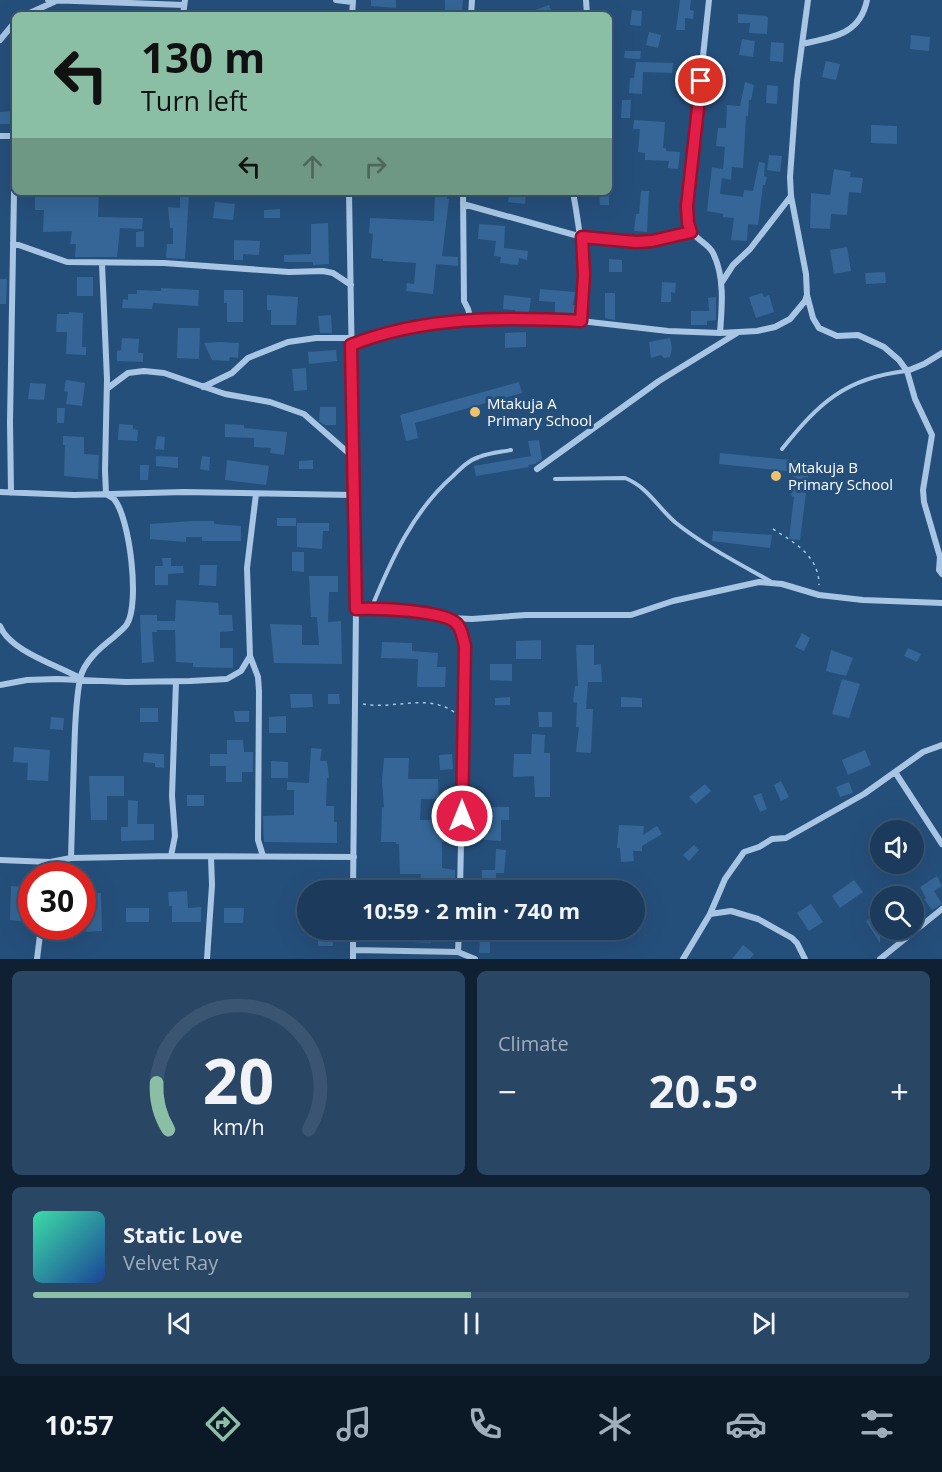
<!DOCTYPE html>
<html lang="en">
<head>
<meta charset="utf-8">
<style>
	:root { --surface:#1c3b5c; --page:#294665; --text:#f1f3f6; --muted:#a0adbb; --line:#3a5572; --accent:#8abfa5 }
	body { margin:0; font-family:"Open Sans",sans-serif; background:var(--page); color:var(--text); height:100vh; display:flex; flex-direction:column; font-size:22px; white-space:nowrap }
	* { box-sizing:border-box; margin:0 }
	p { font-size:20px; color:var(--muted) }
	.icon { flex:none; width:33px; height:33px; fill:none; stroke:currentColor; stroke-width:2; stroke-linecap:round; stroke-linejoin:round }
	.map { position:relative; height:959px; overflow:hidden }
	.side { display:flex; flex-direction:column; gap:12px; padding:12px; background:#0f2033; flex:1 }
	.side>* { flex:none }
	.guide { position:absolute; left:12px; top:12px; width:600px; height:183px; border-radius:9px; box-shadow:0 6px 24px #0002,0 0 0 2px var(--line); background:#8abfa5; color:#111; overflow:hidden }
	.fabs { position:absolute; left:870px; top:820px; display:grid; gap:12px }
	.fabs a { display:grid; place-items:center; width:54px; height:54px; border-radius:50%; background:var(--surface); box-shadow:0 6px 24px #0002,0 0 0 2px var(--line); font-size:30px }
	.speed { position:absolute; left:18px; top:862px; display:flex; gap:12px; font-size:30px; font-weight:700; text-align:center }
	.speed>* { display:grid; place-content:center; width:78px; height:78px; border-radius:50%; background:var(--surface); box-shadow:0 6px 24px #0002,0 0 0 2px var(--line); line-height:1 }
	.speed .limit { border:9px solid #d22; background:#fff; color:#111 }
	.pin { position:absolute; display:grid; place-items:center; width:51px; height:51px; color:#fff; margin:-26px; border:3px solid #fff; border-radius:50%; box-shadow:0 2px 6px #0007 }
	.me { position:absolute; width:66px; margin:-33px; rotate:0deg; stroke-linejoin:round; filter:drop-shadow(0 0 4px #0008) }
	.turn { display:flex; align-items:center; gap:21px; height:126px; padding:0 30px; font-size:27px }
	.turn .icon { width:78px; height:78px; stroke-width:2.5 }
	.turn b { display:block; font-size:42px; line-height:51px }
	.lanes { display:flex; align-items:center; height:57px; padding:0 30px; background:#0003; justify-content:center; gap:30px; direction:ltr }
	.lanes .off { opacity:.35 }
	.big { font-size:45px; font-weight:700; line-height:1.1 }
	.side .widget { flex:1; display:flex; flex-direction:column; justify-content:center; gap:9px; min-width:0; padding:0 21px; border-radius:9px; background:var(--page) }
	.side .dial { align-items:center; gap:0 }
	.dial svg { height:156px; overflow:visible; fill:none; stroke:var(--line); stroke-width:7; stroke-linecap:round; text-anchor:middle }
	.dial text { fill:var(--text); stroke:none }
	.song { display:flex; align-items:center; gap:18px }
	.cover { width:72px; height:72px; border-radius:9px; background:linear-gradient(135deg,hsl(160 70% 55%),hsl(220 70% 35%)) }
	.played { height:6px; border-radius:3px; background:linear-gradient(90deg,var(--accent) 50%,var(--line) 50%) }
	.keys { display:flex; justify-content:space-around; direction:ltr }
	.heat { display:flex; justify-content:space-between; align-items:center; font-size:33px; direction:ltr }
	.side .tiles { flex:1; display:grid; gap:12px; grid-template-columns:1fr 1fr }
	.widget:last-child { grid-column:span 2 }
	.trip { position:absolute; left:297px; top:880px; width:348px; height:60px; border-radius:30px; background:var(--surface); box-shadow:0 6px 24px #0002,0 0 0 2px var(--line); font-weight:700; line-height:60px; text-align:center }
	.menu { display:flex; height:96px; justify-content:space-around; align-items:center; background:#0b1825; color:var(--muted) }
	.menu .icon { width:42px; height:42px }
	.menu .selected { color:var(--accent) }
	.menu b { font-size:27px; color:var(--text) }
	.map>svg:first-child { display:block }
</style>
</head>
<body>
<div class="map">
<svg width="942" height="959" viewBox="0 0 942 959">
	<rect width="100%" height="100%" fill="#254f7b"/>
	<!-- building -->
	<path fill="#356697" d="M371,0h25v8l-25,-2z
		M445,0h18l-1,13 -17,-1z
		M680,0h11l-1,10 4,1 -1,8 -8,-1v12h-9z
		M549,5l4,10h-29v-1z
		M632,10l10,1 -1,15 -11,-1z
		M738,14l28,2 2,2 -1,16 -18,-1 1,-10h-12z
		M649,32l12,3 -3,13 -12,-3z
		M911,35l19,2 -1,14 -19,-2z
		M742,39l13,2 -2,16 -14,-2z
		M771,42l13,1 -1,19 -13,-1z
		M625,51h16l-1,8 -16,-1z
		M826,61l14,3 -4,16 -14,-3z
		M636,62l37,1 -1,10 -29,-1 -1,22 -13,-1 1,-15h4z
		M745,82l9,3 -3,15h-2l-1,16h-2l-3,52 -11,-1 -1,13 -9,-2 -2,16 23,3 1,-7 9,1 6,-29 6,1 -1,13 3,1 -2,8h-2l-5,40 -10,-1 -1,17 -16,-1 3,-22 -11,-1v-3l-16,-3 5,-44 11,2 2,-22 -9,-1 2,-18h8l1,-23 13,1z
		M767,85l11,1 -1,18 -11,-1z
		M622,100h9l-1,18h-9z
		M15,111v13h-15v-12z
		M634,120l31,2 -2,26h3v3l14,1 -2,17 -10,-1 1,-7 -24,-1v-7l-7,-1 2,-23h-7z
		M871,125l26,1v18l-26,-1z
		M769,155l13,1 -2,16 -13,-2z
		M834,169l17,3 -1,5 13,1 -2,15 -12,-1 -2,23 -16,-1 -1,15 -20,-1 1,-35 19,2z
		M641,191h8l-2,41 -13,-1 2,-17h3z
		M76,192h23l-1,25 45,1 -1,11 -22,-1 -3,29h-42l1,-13h-6l2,-13 -29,1 1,-22h-9v-14l41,1z
		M435,192h13l-1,7h2l-7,57 16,1v9l-22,-2 -3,30 -27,-3 1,-8 7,1 2,-21 -33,-2v-2l-12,-1 2,-24 -4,-1 1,-15 64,3z
		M509,192l17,2 -1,10 -17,-2z
		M599,192h10v13h-9z
		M180,194l9,1 -4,64 -19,-1 1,-14h6v-16h-3l-2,-21 12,1z
		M215,202l20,2 -2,16 -20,-2z
		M280,209v9h-16v-8z
		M328,223l1,41 -16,1v-3h-29v-7l27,-1v-30z
		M479,224l26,2 -1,22 24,3 -1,9 -8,-2 -1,7 -18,-2 1,-6 -7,-1 2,-15 -18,-2z
		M144,231v16h-8v-15z
		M234,240l26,1 -1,14 -16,-1v6h-9z
		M847,247l4,24 -17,3 -4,-24z
		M609,259l13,1v12h-13z
		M885,272l1,11 -20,1 -1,-11z
		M77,277h16v19h-16z
		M0,279h7l-1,25h-6z
		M662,282l14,1 -1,10 -4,-1v10h-10z
		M161,288l38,2 -1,16 -45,-3 -1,6 -30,-1 1,-9 5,1v-6h9v-4l24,1z
		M540,289l35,3 -2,13h4l-1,10 -21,-1v-12l-16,-1z
		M224,290h19v32h-16v-19h-3z
		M605,293h10v27l-10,-2z
		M762,293l2,4 5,-2 5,17 -18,6 -7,-21z
		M267,295l31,2 -2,28h-25v-15h-4z
		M504,295l27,3 -2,15h-14v-3l-12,-1z
		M716,297v23l-9,1v4h-16v-14h18l-1,-13z
		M69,312l14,1 -1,34h4v8l-20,-1 1,-22h-11l1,-18h12z
		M331,315l1,18h-12l-2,-17z
		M178,328h22l-1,31 -22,-1z
		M526,332v15l-21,1v-15z
		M122,338l17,1 -1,14h5v9l-26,-1v-10l4,-1z
		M670,338l2,10 -2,9 -6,1 -3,-3 -10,3 -2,-16z
		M220,342l19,1 -1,15 -8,-1 -1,4 -17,-1 -8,-17z
		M336,350l1,11 -28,3 -1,-12z
		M306,368l1,22 -13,1 -2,-22z
		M66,380l19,3 -3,23 -16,-2 2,-12 -4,-1z
		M519,382l3,11 -107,30 3,15 -12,3 -6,-26z
		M30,383l16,1 -2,16 -16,-1z
		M320,407h16v18h-11l-6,-4z
		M57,408h8l-1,15h-7z
		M119,424l14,1v4l5,1 -1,11 -19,-1z
		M225,424l19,1v3l43,4 -3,23 -14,-2 1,-5 -17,-1v-9l-29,-1z
		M63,436l21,1v17l15,1 -1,24 -34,-3 1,-31h-2z
		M157,436l8,1 -1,13 -9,-1z
		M539,440l3,19 -7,5 -7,1 1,2 -53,9 -2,-10 57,-10 -3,-15z
		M720,453l90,9 -10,78 -11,-1 5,-42 -3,-1 3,-24 -75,-8z
		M156,456l22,1v11l-22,-2z
		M202,456l8,1 -1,14 -9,-2z
		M227,460l42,6 -3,19 -41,-5z
		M313,460v9h-14v-8z
		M140,465h9l-1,15h-8z
		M277,518h19v8h-19z
		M193,521h21v3l27,2v15h-39v-4h-16v5l-36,-3v-15z
		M297,523h32v8h-6l-1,18 -25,-2z
		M713,531l59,4 -2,13 -58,-7z
		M292,552h12v20l-12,-1z
		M162,558h9v8h12l1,7 -16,1v11h-13v-19h8z
		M200,565h17l-1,21 -17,-1z
		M309,576h29v16h-9l-1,30 13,-1 1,43 -68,-1 -4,-39 32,1v20h17l-2,-28h-6z
		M176,600l42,3 1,12h13l1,16 -13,1v16h13v20l-40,-1v-4l-17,-1 -1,-32h-18v2h-5l2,30 -12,1 -2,-48h17v6h18z
		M802,633l8,5 -6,13 -9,-4z
		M541,640v19h-25v-18z
		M382,642l30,1v8l26,2 -1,14h9l-1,20h-28l1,-28 -37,-1z
		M576,645h18v20l7,-1 1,18h-14l-2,27h7l-2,44 -15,-1 3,-25h-3l1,-24 -4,-1 2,-16h3z
		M908,648l13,6 -4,8 -13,-6z
		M831,650l22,8 -7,18 -20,-5z
		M490,664h22v17l-22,-1z
		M842,679l18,5 -11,34 -17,-4z
		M290,694h22l1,13 -22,1z
		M328,694h11l1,10h-12z
		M510,697v8h-15v-7z
		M621,697l21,1v9h-21z
		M140,708h18v14h-18z
		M234,711h15v11h-14z
		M538,712h14v15h-13z
		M286,716v17h-17v-16z
		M51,717l13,1 -1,12 -13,-1z
		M532,734l13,1 -1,18h6v44h-15l-1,-21 -21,1 1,-23h17z
		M227,740h16l1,12h9v20h-11v10h-16v-16h-16v-12h17z
		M14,747l36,3 -2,31 -21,-1 1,-17 -15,-1z
		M311,748l11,1 -2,12h7l2,17h-2l-1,28h8v16h3v21l-73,-1 -1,-26 31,-1v-25h-7v-8l22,1z
		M865,750l6,15 -23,10 -6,-15z
		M144,753l20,1v14l-9,-1v-4l-12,-1z
		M452,754l1,15 -13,1 -1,-15z
		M384,758h25l-1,21h30l1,20h-18l-1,21h26l-1,22h-3v26l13,2v18l-35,-4 1,-10h-21l-1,-30h-3v-2h-15l1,-35 2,1 -2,-27z
		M271,761l17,1v16h-17z
		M89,776h35v20h-17v24h-16z
		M781,781l8,16 -8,4 -7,-16z
		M849,782l4,11 -13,4 -4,-10z
		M705,784l6,7 -15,13 -7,-7z
		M761,793l6,16 -7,3 -7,-16z
		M187,795h17v11h-17z
		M128,800l10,1 -1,23h17v16l-33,1v-14h7z
		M444,800h11v18l-11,-1z
		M490,807h19v13h-8v21l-17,-1v-16h6z
		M619,825l25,1 -1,9 14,-9 5,8 -20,12v5h-9l1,10 -13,1 -1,-14h-3z
		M694,845l5,5 -10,11 -6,-6z
		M496,849l10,1 -2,23h-8v16l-14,-1v-18h13z
		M937,876l5,10 -8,5 8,13 -10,6 -8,-11 2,-1 -6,-11z
		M854,880l9,12 -23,16 -8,-12z
		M11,886l17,1 -1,20h5l-1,15 -21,-2z
		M187,891l1,17 13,-1v15h-29v-16h-3l-1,-14z
		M85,893h16l1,38 -16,1z
		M811,904l12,18 -14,9 -12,-18z
		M126,908h23v14h-23z
		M224,908h20l-1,15h-19z
		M880,911v32l-14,-22z
		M318,930h15v16h-15z
		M407,930h25l-1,13 -18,-1 1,-3h-7z
		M367,932l21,1v8l-21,-1z
		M480,939h10v14h-11z
		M743,945l11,9 -4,5h-18z"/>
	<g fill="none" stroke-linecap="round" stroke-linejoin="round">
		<!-- path -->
		<path stroke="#a8c6e4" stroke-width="1.5" stroke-dasharray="3 4.5" stroke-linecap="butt" d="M773,529c22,14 46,27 46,56
			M363,704c30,6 64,-11 91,8"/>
		<!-- lane -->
		<path stroke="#a8c6e4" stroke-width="4" d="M782,449c37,-46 63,-71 124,-78
			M555,479l70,-1c23,9 33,30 51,45 29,23 62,40 94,58
			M371,609c20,-49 42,-98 82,-133 8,-8 16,-16 26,-19 10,-4 22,-5 32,-7"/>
		<!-- street -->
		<path stroke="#a8c6e4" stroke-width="6" d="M48,0l136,5
			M336,0l16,2
			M586,0l1,15
			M709,0l-22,206c1,14 1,25 13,34 5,4 10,7 13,13 12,24 9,54 7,80
			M25,15l29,-13
			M183,15l2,-15
			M352,15l1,-14
			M471,15l1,-15
			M0,40l15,-18
			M802,44c31,-7 58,-9 65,-44
			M0,136h15
			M349,192l7,417 -3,282
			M463,192l1,109 4,8 3,11
			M573,192c8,44 13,84 8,129
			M463,204l119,33 54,5 16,-1 39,-9
			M13,243l54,19 97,1 125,9 34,-1 10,2 18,12
			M722,282l11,-17 17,-16 41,-53
			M807,295l6,23 6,10 18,8 21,-1 26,12 15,13 8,11 8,28 17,36 -9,55 1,12 16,55 -1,13 3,4
			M351,345l39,-13 92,-12 48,-2 51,3 87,10 52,2 37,-2 18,-4 15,-8 15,-18 2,-6 -1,-21 -15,-78 -1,-19 7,-96 11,-81
			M907,371l17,-7 18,-11
			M203,387l29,-14 16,-15 40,-16 28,-4h35
			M108,388l20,-15 16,-2 20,2 61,21 45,8 34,12 49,43
			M537,469l122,-88 78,-48
			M0,492l74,3 110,-3 169,3
			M11,493l-1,-71 5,-286
			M356,609h32l62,9 22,1 54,-4h105l42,-14 86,-19 23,2 37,11 44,5 79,3
			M450,618l8,7 7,21 -5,245
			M0,626c10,25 57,39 80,52
			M250,656l8,21 1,14 -1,149 5,16
			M0,685l27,-5 30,-1 69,3 64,-1 37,-2 14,-8 9,-15 -3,-88 9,-74
			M895,772l47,72
			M171,856l4,-20 -3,-40 4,-114
			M71,858c1,-34 2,-67 3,-101 1,-26 1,-52 6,-78 4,-18 20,-31 34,-42 4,-4 10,-8 13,-13 13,-20 3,-106 -13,-125 -2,-2 -5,-3 -8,-5l-1,-24 2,-91 -5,-115
			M0,860l50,2 21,-4 100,-2 183,1
			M48,876l2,-14
			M710,914l15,-35 19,-27 15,-5 13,-8 14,-1 78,-44 59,-42 19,-7
			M353,930v29
			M353,950l105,2 17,7
			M458,952l1,-22
			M37,959l4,-32
			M207,959l5,-74 -1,-28
			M683,959l27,-45 21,-3 27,8 34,19 5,5 8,16
			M880,959l62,-50"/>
	</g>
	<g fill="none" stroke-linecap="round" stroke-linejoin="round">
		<!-- route casing -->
		<g stroke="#92132f" stroke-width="15">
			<path id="route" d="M462,816l3,-170c-2,-7 -3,-17 -8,-22 -12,-14 -82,-16 -101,-15l-5,-264c72,-29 153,-28 230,-24l3,-46 -2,-38 54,5 16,-1 39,-9 -3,-9 -1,-17 14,-125"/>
		</g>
		<!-- route -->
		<use href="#route" stroke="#e11d48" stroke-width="10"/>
	</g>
	<!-- markers -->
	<g fill="#eec26d" stroke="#254f7b" stroke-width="2">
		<circle cx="475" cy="412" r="6"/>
		<circle cx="776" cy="476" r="6"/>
	</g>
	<g text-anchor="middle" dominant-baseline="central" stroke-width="6" stroke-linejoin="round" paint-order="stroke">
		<!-- poi labels -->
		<g font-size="15" fill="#fff" stroke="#254f7b" text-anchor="start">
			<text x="487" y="403">Mtakuja A<tspan x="487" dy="17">Primary School</tspan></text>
			<text x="788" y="467">Mtakuja B<tspan x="788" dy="17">Primary School</tspan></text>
		</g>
	</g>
</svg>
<div class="fabs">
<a><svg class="icon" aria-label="sound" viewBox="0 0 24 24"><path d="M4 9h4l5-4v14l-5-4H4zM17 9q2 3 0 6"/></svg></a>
<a><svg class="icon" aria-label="search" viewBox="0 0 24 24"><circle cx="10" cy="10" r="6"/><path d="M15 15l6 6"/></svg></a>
</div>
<div class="speed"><div class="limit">30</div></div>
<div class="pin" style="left:701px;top:81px;background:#d93025"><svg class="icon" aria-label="arrive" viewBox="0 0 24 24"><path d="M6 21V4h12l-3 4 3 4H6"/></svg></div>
<svg class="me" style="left:462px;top:816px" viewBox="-20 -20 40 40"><circle r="17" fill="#e11d48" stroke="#fff" stroke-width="3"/><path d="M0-11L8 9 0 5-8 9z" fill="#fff"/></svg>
<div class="trip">10:59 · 2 min · 740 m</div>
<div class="guide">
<div class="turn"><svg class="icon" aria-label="left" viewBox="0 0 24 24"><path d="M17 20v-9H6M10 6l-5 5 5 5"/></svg><div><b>130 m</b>Turn left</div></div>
<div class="lanes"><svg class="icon" aria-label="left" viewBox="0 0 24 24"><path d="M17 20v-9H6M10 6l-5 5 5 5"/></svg><svg class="icon off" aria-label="ahead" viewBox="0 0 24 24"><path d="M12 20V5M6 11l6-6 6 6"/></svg><svg class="icon off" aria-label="right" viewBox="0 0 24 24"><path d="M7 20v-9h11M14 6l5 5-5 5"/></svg></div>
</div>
</div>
<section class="side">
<div class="tiles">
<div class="widget dial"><svg viewBox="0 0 100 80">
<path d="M14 69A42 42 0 1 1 86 69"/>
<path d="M14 69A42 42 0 0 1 8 45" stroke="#8abfa5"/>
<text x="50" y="56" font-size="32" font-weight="700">20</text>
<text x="50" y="72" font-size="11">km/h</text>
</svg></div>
<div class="widget"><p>Climate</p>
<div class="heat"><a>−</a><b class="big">20.5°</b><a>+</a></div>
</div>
<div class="widget">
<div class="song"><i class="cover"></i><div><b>Static Love</b><p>Velvet Ray</p></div></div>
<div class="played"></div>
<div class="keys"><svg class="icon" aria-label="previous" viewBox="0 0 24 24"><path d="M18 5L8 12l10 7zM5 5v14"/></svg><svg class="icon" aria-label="pause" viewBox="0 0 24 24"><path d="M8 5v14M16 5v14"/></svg><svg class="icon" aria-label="next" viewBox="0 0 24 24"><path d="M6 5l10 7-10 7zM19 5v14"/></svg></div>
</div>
</div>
</section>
<nav class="menu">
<b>10:57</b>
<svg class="icon selected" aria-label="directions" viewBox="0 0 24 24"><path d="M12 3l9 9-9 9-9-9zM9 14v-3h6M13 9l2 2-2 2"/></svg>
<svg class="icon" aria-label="music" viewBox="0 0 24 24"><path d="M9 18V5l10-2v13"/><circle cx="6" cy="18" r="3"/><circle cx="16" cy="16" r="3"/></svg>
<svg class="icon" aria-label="phone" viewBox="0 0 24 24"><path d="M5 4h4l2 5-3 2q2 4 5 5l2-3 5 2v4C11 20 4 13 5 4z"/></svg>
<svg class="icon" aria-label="climate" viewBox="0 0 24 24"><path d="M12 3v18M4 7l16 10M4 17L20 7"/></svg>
<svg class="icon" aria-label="car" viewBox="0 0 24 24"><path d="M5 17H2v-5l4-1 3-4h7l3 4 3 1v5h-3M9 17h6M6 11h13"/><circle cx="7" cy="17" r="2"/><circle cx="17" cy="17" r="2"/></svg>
<svg class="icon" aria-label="filters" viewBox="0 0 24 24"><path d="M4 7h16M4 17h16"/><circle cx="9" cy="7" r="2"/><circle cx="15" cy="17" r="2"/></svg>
</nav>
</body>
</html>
